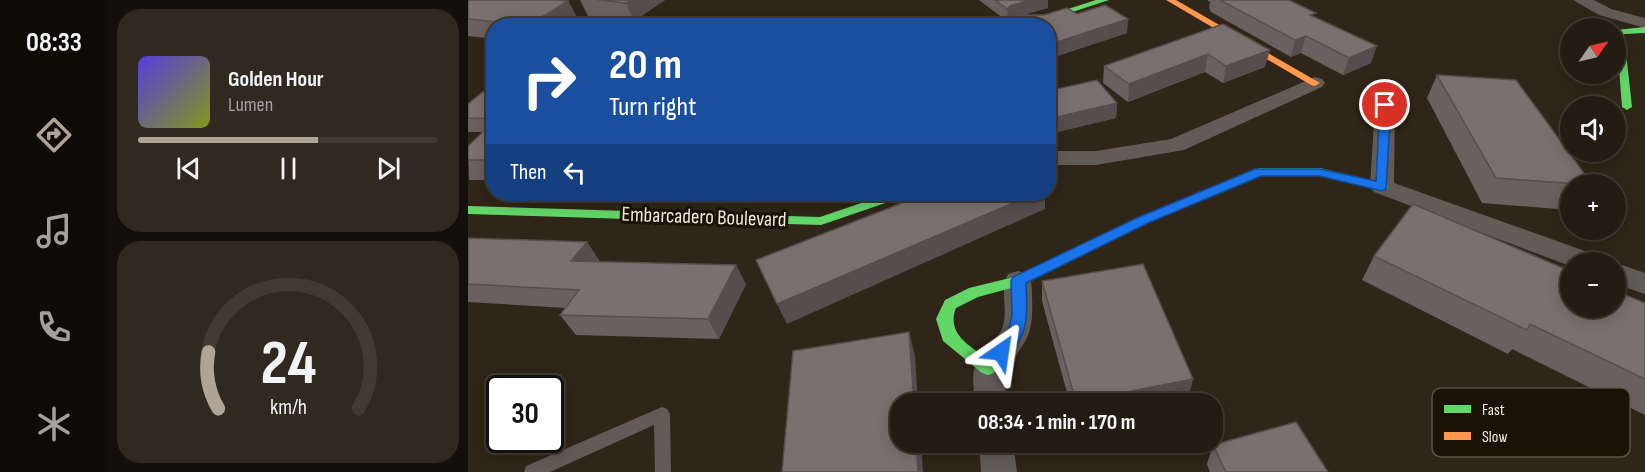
<!DOCTYPE html>
<html lang="en">
<head>
<meta charset="utf-8">
<style>
	:root { --surface:#231c12; --page:#2f2920; --text:#f1f3f6; --muted:#a3a19f; --line:#403a32; --accent:#afa495 }
	body { margin:0; font-family:"Sofia Sans Condensed",sans-serif; background:var(--page); color:var(--text); height:100vh; display:flex; flex-direction:column; font-size:22px; white-space:nowrap }
	* { box-sizing:border-box; margin:0 }
	p { font-size:20px; color:var(--muted) }
	.icon { flex:none; width:33px; height:33px; fill:none; stroke:currentColor; stroke-width:2; stroke-linecap:round; stroke-linejoin:round }
	.map { position:relative; flex:1; overflow:hidden }
	.details { display:flex; flex-direction:column; gap:9px; padding:9px; background:#130f0a; width:360px }
	.details>* { flex:none }
	.banner { position:absolute; left:18px; top:18px; width:570px; height:183px; border-radius:24px; box-shadow:0 3px 15px #0003,0 0 0 2px var(--line); background:#1a4fa0; color:#fff; overflow:hidden }
	.needle { width:39px; rotate:56deg }
	.fabs { position:absolute; left:1092px; top:18px; display:grid; gap:12px }
	.fabs a { display:grid; place-items:center; width:66px; height:66px; border-radius:50%; background:var(--surface); box-shadow:0 3px 15px #0003,0 0 0 2px var(--line); font-size:30px }
	.speed { position:absolute; left:18px; top:375px; display:flex; gap:12px; font-size:30px; font-weight:700; text-align:center }
	.speed>* { display:grid; place-content:center; width:78px; height:78px; border-radius:50%; background:var(--surface); box-shadow:0 3px 15px #0003,0 0 0 2px var(--line); line-height:1 }
	.speed .limit { border:3px solid #111; border-radius:9px; background:#fff; color:#111 }
	.pin { position:absolute; display:grid; place-items:center; width:51px; height:51px; color:#fff; margin:-26px; border:3px solid #fff; border-radius:50%; box-shadow:0 2px 6px #0007 }
	.me { position:absolute; width:66px; margin:-33px; rotate:32deg; stroke-linejoin:round; filter:drop-shadow(0 0 4px #0008) }
	.turn { display:flex; align-items:center; gap:21px; height:126px; padding:0 24px; font-size:27px }
	.turn .icon { width:78px; height:78px; stroke-width:2.5 }
	.turn b { display:block; font-size:42px; line-height:51px }
	.then { display:flex; align-items:center; height:57px; padding:0 24px; background:#0003; gap:12px; font-size:22px }
	.details .widget { flex:1; display:flex; flex-direction:column; justify-content:center; gap:9px; min-width:0; padding:0 21px; border-radius:24px; background:var(--page) }
	.details .dial { align-items:center; gap:0 }
	.dial svg { height:156px; overflow:visible; fill:none; stroke:var(--line); stroke-width:7; stroke-linecap:round; text-anchor:middle }
	.dial text { fill:var(--text); stroke:none }
	.song { display:flex; align-items:center; gap:18px }
	.cover { width:72px; height:72px; border-radius:9px; background:linear-gradient(135deg,hsl(250 70% 55%),hsl(70 70% 35%)) }
	.played { height:6px; border-radius:3px; background:linear-gradient(90deg,var(--accent) 60%,var(--line) 60%) }
	.keys { display:flex; justify-content:space-around; direction:ltr }
	.trip { position:absolute; left:422px; top:393px; width:333px; height:60px; border-radius:24px; background:var(--surface); box-shadow:0 3px 15px #0003,0 0 0 2px var(--line); font-weight:700; line-height:60px; text-align:center }
	main { display:flex; flex:1; min-height:0 }
	.tab-bar { display:flex; flex-direction:column; width:108px; justify-content:space-around; align-items:center; background:#0e0b07; color:var(--muted) }
	.tab-bar .icon { width:42px; height:42px }
	.tab-bar .current { color:var(--accent) }
	.tab-bar b { font-size:27px; color:var(--text) }
	.map>svg:first-child { display:block }
</style>
</head>
<body>
<main>
<nav class="tab-bar">
<b>08:33</b>
<svg class="icon current" aria-label="directions" viewBox="0 0 24 24"><path d="M12 3l9 9-9 9-9-9zM9 14v-3h6M13 9l2 2-2 2"/></svg>
<svg class="icon" aria-label="music" viewBox="0 0 24 24"><path d="M9 18V5l10-2v13"/><circle cx="6" cy="18" r="3"/><circle cx="16" cy="16" r="3"/></svg>
<svg class="icon" aria-label="phone" viewBox="0 0 24 24"><path d="M5 4h4l2 5-3 2q2 4 5 5l2-3 5 2v4C11 20 4 13 5 4z"/></svg>
<svg class="icon" aria-label="climate" viewBox="0 0 24 24"><path d="M12 3v18M4 7l16 10M4 17L20 7"/></svg>
</nav>
<section class="details">
<div class="widget">
<div class="song"><i class="cover"></i><div><b>Golden Hour</b><p>Lumen</p></div></div>
<div class="played"></div>
<div class="keys"><svg class="icon" aria-label="previous" viewBox="0 0 24 24"><path d="M18 5L8 12l10 7zM5 5v14"/></svg><svg class="icon" aria-label="pause" viewBox="0 0 24 24"><path d="M8 5v14M16 5v14"/></svg><svg class="icon" aria-label="next" viewBox="0 0 24 24"><path d="M6 5l10 7-10 7zM19 5v14"/></svg></div>
</div>
<div class="widget dial"><svg viewBox="0 0 100 80">
<path d="M14 69A42 42 0 1 1 86 69"/>
<path d="M14 69A42 42 0 0 1 9 40" stroke="#afa495"/>
<text x="50" y="56" font-size="32" font-weight="700">24</text>
<text x="50" y="72" font-size="11">km/h</text>
</svg></div>
</section>
<div class="map">
<svg width="1177" height="472" viewBox="0 0 1177 472">
	<rect width="100%" height="100%" fill="#2f2518"/>
	<g fill="none" stroke-linecap="round" stroke-linejoin="round">
		<!-- lane -->
		<path fill="#625c57" fill-rule="evenodd" d="M194,407l5,2 3,5 1,58h-16l-1,-47 -104,47h-26l2,-6z"/>
		<!-- street -->
		<path fill="#625c57" fill-rule="evenodd" d="M1105,0h21l17,9 34,9v10l-46,-13z
			M847,77l7,2 3,4 -3,4 -138,63 -88,15h-48v-14h48l75,-12z
			M917,99l7,2 3,4 -1,78 202,72 4,7h-30v4l-196,-74 -4,-5 5,-82 3,-4z
			M1148,263l29,10v21l-29,-10z
			M550,271l10,3c4,8 4,14 4,23 2,38 -6,46 -28,74l3,33h-32c-2,-26 -6,-36 12,-57 5,-5 12,-12 15,-18 7,-18 -3,-39 6,-55z
			M511,442h34l4,30h-36z"/>
		<!-- fast -->
		<path fill="#63d668" fill-rule="evenodd" d="M628,0h13l-79,26h-15z
			M1177,27v6l-21,1 8,73 -5,3 -5,-3 -6,-77z
			M791,168h61l66,16 2,3 -6,4 -62,-15h-59l-113,47 -125,62 -45,12 -22,11c-11,28 18,40 38,55l2,5 -2,5 -6,2 -6,-2 -39,-32 -7,-22 9,-19 24,-12 45,-11 124,-60z
			M420,194h17l-2,3 -82,28 -353,-11v-8l352,11z"/>
		<!-- slow -->
		<path fill="#ff974d" fill-rule="evenodd" d="M698,0h10l144,83 -5,3 -4,-1z"/>
	</g>
	<!-- wall -->
	<path fill="#6a605f" d="M0,0l100,1 10,18 -11,7h-73v13l-26,-3z
		M112,0h85l-31,21 -46,-5z
		M511,0h69v8l-25,7 54,-1 50,19 -79,26v-33h-31v-9l-7,2 -2,3z
		M739,0h82l25,17 57,46 -28,12 -42,-22 -10,4 -80,-45 -2,-5 1,-5z
		M755,24l42,43 -42,16 -18,-11 -77,30 -25,-19 1,-17z
		M969,75l155,109h-22v26l-88,-7 -55,-105z
		M580,91l69,12 -1,15 -59,14 -9,-13z
		M26,92v88h-25l-1,-34 14,-14h-14v-28z
		M0,238l119,4 13,20 146,22 -27,55 -143,-4 -16,-20 6,-7 -98,-6z
		M906,256l271,47v112l-133,-66 -4,5 -146,-74z
		M574,281l151,98 -5,20 -22,5h-96l-28,-103z
		M745,445l115,27h-118l-3,-8z"/>
	<!-- shaded-wall -->
	<path fill="#564e4e" d="M163,0h34l-31,21 -8,-18z
		M562,0h18v8l-30,8 -2,-1 1,2 -7,2 -2,3 -1,-13 3,-3z
		M100,1l10,18 -11,7h-38v-1z
		M660,19l-1,14 -79,26v-14z
		M838,36l-5,17 -10,4 4,-17z
		M909,46l-6,17 -28,12 6,-17z
		M802,50l-5,17 -42,16 3,-17z
		M740,54l-3,18 -77,30 1,-18z
		M649,103l-1,15 -59,14v-15z
		M566,194h11v15l-258,115 -10,-20z
		M119,242l13,20 -29,-1z
		M268,265l10,19 -27,55 -11,-20z
		M441,332l6,24 3,48h-4z
		M725,379l-5,20 -22,5h-90v-2z
		M448,442h5l2,30h-5z"/>
	<!-- building -->
	<path fill="#7b706f" stroke="#564e4e" stroke-width="1.5" d="M0,0h87l13,1 -39,24 -61,-6z
		M130,0h33l-5,3z
		M527,0h35l-20,6 -3,3z
		M752,0h69l27,13 -6,2 67,31 -28,12 -43,-22 -11,4z
		M637,5l23,14 -80,26v-19h-17l-15,-11h28l23,-7 10,6z
		M755,24l47,26 -44,16 -18,-12 -79,30 -25,-18z
		M969,75l79,5 76,104h-14l-82,-6z
		M629,80l20,23 -60,14 -9,-12v-14z
		M16,91l10,1v27l-26,-1v-14z
		M20,127h6v33h-26v-14z
		M457,194h109l-257,110 -21,-44z
		M945,204l157,67v37h46v-17l29,12v76l-115,-55 -3,6 -153,-74z
		M0,238l119,4 -16,19 165,4 -28,54 -148,-4 19,-25 -111,-6z
		M675,264l50,115 -117,23 -34,-121z
		M441,332l5,72h-14v38h16l2,30h-136l11,-121z
		M828,422l32,50h-102l-13,-27z"/>
	<!-- route -->
	<path fill="#1a73e8" stroke="#114b97" stroke-width="1.5" d="M917,102l6,3 -5,84 -4,2 -62,-15h-59l-113,47 -122,60c1,27 4,46 -14,68 -6,6 -9,8 -16,5l-3,-4 15,-19 4,-18 -1,-34 2,-4 126,-60 116,-48h65l56,12 4,-76z"/>
	<g text-anchor="middle" dominant-baseline="central" stroke-width="6" stroke-linejoin="round" paint-order="stroke">
		<!-- street labels -->
		<g font-size="21" fill="#f4e8d9" stroke="#1a1107">
			<text transform="translate(236 217) rotate(2)">Embarcadero Boulevard</text>
		</g>
	</g>
	<!-- legend -->
	<rect x="964" y="388" width="198" height="69" rx="9" fill="#1a1107" stroke="#5b5246" stroke-width="1.5"/>
	<rect x="976" y="405" width="27" height="8" fill="#63d668"/>
	<rect x="976" y="432" width="27" height="8" fill="#ff974d"/>
	<g font-size="16" fill="#f4e8d9">
		<text x="1014" y="415">Fast</text>
		<text x="1014" y="442">Slow</text>
	</g>
</svg>
<div class="fabs">
<a><svg class="needle" viewBox="-14 -14 28 28"><path d="M0-13l5 13h-10z" fill="#e53935"/><path d="M0 13l5-13h-10z" fill="#a3a19f"/></svg></a>
<a><svg class="icon" aria-label="sound" viewBox="0 0 24 24"><path d="M4 9h4l5-4v14l-5-4H4zM17 9q2 3 0 6"/></svg></a>
<a>+</a>
<a>−</a>
</div>
<div class="speed"><div class="limit">30</div></div>
<div class="pin" style="left:917px;top:105px;background:#d93025"><svg class="icon" aria-label="arrive" viewBox="0 0 24 24"><path d="M6 21V4h12l-3 4 3 4H6"/></svg></div>
<svg class="me" style="left:533px;top:352px" viewBox="-20 -20 40 40"><path d="M0-17L14 15 0 8-14 15z" fill="#1a73e8" stroke="#fff" stroke-width="4"/></svg>
<div class="trip">08:34 · 1 min · 170 m</div>
<div class="banner">
<div class="turn"><svg class="icon" aria-label="right" viewBox="0 0 24 24"><path d="M7 20v-9h11M14 6l5 5-5 5"/></svg><div><b>20 m</b>Turn right</div></div>
<div class="then">Then<svg class="icon" aria-label="left" viewBox="0 0 24 24"><path d="M17 20v-9H6M10 6l-5 5 5 5"/></svg></div>
</div>
</div>
</main>
</body>
</html>
